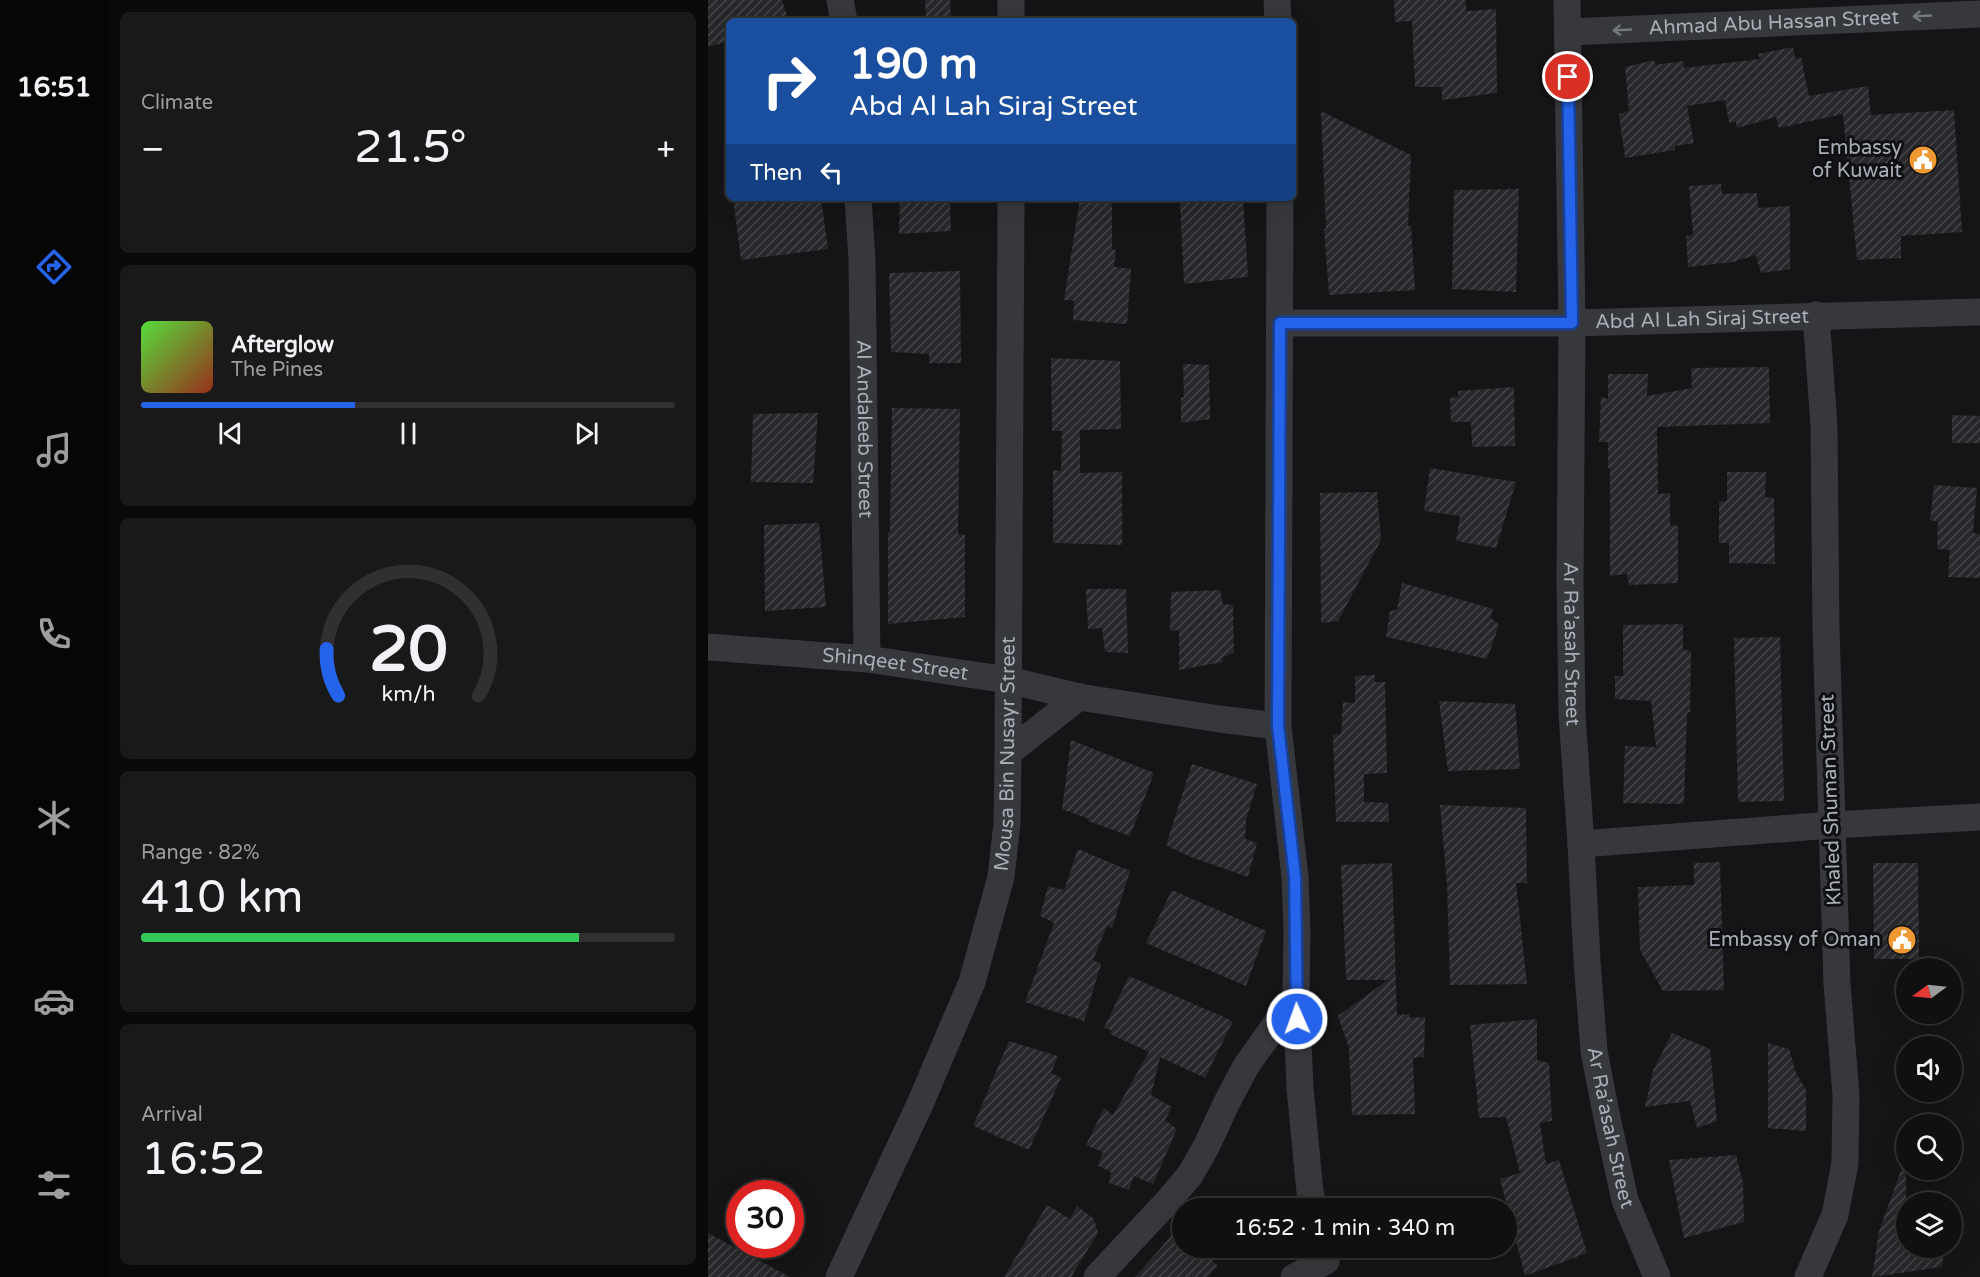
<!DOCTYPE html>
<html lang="en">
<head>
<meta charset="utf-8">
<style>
	:root { --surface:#101011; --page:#19191a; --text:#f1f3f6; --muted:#9c9d9f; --line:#303031; --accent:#2563eb }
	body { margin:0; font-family:"Varela Round",sans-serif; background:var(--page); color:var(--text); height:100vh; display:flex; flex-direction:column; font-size:22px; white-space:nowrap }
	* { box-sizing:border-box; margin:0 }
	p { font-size:20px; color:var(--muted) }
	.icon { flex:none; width:33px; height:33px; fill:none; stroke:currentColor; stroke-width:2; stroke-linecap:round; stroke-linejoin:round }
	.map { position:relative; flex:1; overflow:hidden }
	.details { display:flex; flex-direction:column; gap:12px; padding:12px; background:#090909; width:600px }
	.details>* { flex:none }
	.hud { position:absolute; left:18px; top:18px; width:570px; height:183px; border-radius:9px; box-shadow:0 6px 24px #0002,0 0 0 2px var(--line); background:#1a4fa0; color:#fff; overflow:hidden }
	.needle { width:39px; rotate:255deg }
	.fabs { position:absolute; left:1188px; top:958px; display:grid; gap:12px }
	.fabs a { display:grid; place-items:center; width:66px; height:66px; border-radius:50%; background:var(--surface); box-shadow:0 6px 24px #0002,0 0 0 2px var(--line); font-size:30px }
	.speed { position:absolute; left:18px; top:1180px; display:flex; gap:12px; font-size:30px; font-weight:700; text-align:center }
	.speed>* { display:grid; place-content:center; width:78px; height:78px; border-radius:50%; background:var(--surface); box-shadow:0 6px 24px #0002,0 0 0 2px var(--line); line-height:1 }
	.speed .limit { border:9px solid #d22; background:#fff; color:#111 }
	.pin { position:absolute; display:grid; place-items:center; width:51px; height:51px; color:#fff; margin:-26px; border:3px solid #fff; border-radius:50%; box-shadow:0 2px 6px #0007 }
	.me { position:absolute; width:66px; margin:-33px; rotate:358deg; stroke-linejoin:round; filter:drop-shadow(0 0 4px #0008) }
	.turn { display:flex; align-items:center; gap:21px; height:126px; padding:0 24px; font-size:27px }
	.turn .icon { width:78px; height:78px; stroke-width:2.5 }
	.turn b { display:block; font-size:42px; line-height:51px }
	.then { display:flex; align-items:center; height:57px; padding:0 24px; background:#0003; gap:12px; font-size:22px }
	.big { font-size:45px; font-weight:600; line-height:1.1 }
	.details .widget { flex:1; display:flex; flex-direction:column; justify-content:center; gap:9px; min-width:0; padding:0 21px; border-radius:9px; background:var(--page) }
	.details .dial { align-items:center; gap:0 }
	.dial svg { height:156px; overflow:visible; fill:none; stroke:var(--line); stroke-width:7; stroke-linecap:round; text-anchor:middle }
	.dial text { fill:var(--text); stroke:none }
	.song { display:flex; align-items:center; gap:18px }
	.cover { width:72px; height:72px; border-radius:9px; background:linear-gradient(135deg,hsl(110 70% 55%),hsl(10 70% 35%)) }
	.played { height:6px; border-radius:3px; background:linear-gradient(90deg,var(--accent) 40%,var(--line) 40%) }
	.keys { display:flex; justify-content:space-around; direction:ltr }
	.heat { display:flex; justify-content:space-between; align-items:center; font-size:33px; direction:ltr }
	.charge { height:9px; border-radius:4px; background:linear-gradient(90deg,#34c759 82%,var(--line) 0) }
	.trip { position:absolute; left:464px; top:1198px; width:345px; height:60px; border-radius:30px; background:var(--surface); box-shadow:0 6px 24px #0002,0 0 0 2px var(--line); font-weight:600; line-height:60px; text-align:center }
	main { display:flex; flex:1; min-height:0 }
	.tabs { display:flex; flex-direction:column; width:108px; justify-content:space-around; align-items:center; background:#060607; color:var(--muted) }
	.tabs .icon { width:42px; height:42px }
	.tabs .active { color:var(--accent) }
	.tabs b { font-size:27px; color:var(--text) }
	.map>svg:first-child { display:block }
</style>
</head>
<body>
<main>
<nav class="tabs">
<b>16:51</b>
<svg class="icon active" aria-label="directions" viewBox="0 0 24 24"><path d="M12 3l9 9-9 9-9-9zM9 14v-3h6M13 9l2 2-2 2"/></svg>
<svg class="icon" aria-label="music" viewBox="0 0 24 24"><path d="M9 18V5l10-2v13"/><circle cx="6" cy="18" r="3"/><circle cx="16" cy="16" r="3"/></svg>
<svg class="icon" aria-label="phone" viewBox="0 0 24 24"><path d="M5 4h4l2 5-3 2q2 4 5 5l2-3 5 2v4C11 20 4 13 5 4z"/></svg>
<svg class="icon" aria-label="climate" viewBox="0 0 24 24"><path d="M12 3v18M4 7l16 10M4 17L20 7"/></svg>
<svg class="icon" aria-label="car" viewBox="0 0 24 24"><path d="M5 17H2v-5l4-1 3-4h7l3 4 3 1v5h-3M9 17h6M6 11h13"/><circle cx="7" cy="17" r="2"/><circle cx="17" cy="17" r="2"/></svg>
<svg class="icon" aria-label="filters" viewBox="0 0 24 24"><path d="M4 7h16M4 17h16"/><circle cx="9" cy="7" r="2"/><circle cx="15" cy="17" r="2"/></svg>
</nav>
<section class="details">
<div class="widget"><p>Climate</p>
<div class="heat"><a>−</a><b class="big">21.5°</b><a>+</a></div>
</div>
<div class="widget">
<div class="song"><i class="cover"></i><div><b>Afterglow</b><p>The Pines</p></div></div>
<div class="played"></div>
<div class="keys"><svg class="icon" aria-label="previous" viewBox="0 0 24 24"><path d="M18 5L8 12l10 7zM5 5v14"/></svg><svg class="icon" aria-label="pause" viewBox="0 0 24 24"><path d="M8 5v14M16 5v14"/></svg><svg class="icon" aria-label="next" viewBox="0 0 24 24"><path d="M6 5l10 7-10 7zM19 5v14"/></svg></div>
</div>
<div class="widget dial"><svg viewBox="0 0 100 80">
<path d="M14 69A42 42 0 1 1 86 69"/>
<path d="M14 69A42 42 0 0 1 8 45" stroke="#2563eb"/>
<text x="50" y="56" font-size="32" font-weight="700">20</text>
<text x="50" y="72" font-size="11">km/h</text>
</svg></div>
<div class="widget"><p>Range · 82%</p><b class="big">410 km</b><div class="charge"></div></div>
<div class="widget"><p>Arrival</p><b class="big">16:52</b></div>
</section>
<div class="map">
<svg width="1272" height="1277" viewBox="0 0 1272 1277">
	<defs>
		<pattern id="building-hatch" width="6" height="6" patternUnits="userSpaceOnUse" patternTransform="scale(1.5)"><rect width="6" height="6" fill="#28282b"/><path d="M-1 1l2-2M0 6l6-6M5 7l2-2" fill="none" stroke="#444548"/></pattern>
	</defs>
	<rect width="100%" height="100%" fill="#151517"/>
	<!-- building -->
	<path fill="url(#building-hatch)" d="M0,0h74l7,21h-60v20l-21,6z
		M217,0h25l1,21h-25z
		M686,0h72v11l30,-2 1,84 -55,7v-13h-27l-3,-66 -17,1z
		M1085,47l2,12 6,-2 8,39 59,-10 3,29 83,-5 8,122 -61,4v22l-44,2 -14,-146 -64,14 -3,-11 -39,11 -1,-6 -7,1 -4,-23 -38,6 7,37 -19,3v4l-50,8 -6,-44 10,-3 -4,-44 29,-7 1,5 29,-4v7l76,-9 -2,-5z
		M613,111l90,44 -3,71h3l4,64 -86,5 -5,-66h2z
		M1013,184l1,10 35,-1 1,15 32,-2v63l-29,4 -5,-18 -23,7 -45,5 -2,-31 7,-1 -4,-49z
		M811,189l-3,103 -64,-3 2,-99z
		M25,198h88l7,51 -87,11z
		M192,198h50l1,33 -52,3z
		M372,198h32v51l4,1 -2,17 17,2 -4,55 -54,-4 1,-19 -10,-1z
		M535,198l5,79 -64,7 -4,-81z
		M252,271l1,92h-32v-9l-38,-2 -2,-79z
		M343,358l69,3 1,68 -41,1v43l42,-1v73l-69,-2v-73l8,1 1,-40h-10z
		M475,364l26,1 1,54 -29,4v-25l3,-1z
		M1061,367l1,56 -113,4 1,67 12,-1v32l8,1v57l-49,2 -2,-11 -17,2v-108h-2v-26h-9l2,-45 7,2v-25h40l-1,22 45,-8 -1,-20z
		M806,387l1,59 -43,1 -1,-25h-20l-1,-24 8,-1v-6z
		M184,408l68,1 -2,125 7,1v82l-77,7v-92h2z
		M110,413l-5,70 -62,-1 2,-68z
		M1244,415l28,1v27h-28z
		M722,468l86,14 -20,66 -40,-7 4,-25 -36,-5z
		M1019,472h39l-1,25 9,1 1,66 -46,-1v-20h-10v-41l8,-1z
		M1226,485l43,3 -4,45 7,1v44l-32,-1 2,-27 -13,-1 1,-27 -8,-2z
		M669,492l4,48 -43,81 -17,2 -1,-130z
		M111,523l7,84 -61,4 -1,-86z
		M694,583l91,26 -3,8 9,8 -12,34 -101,-22 4,-26 7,-1z
		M378,589h40l2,64 -23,-1 -3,-24 -14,1z
		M512,590l3,14 10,1 1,48 -11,4v5l-44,8v-40l-9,1 1,-39z
		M975,624v26l8,1 -1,61 -3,1 -3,91 -61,-1 2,-57 31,1 -5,-46 -36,-2v-23h8v-51z
		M1072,637l4,164 -46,1 -4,-164z
		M667,675v7h10l2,91 -23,1v28l24,1 1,19h-53l-3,-87 8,-1 2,-32 12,1v-27z
		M731,701l76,3 5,65 -72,2z
		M363,740l83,33 -24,63 -42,-15 1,-2 -27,-10z
		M484,764l65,20 -11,36 -1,19 12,4 -9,34 -60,-21 -22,-11z
		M732,805l86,3 1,75h-11l11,101 -77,1 -3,-101z
		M370,849l52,22 -18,57 -5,-2 -14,34 8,4 -17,57 -59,-19 29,-79 -14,-7 8,-30 16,4z
		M1012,862l4,128 -61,1 -23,-41 -2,-63 56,-2v-22z
		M684,863l5,152 12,-1 1,4 15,-1 -1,40 -11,1 2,56 -63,1 -3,-67 -11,-32 50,-36h-42l-5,-115z
		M1165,863h45l1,96h-45z
		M464,890l94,41 -20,55 -100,-43z
		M421,976l104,45 -28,57 -45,-21 -9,38 21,12 -7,13 12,9 -24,55 -19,-8 -5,14 -20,-7 2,-11 -13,-6 5,-14 -17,-7 18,-37 9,7 36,-63 -39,-18 1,-4 -7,-2z
		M829,1019v41l12,3 3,58 -12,2 6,41 13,-4 28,93 -62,23 -25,-97 20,-6 -14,-56 -27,1 -9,-93z
		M964,1033l38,16 7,72 -20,7 -7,-27 -45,6 8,-36z
		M301,1041l49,15 -7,17 10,5 -32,72 -56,-24z
		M1060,1043l21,6 7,24 10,17v41l-38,-3z
		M1028,1155l7,28 1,39 -60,16 -15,-78z
		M1196,1162l2,1v85h38l-2,19 -70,10 7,-46z
		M339,1205l23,14 7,-13 17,13 4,14 -27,44h-67z
		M474,1224v24h16l20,18 -11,11h-72z
		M0,1233l82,44h-82z"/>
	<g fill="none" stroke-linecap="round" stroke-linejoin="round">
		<!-- minor -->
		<g stroke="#36383c" stroke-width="27">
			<path d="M132,0l4,21"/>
			<path d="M303,0v21"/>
			<path d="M569,0l1,21"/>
			<path id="s1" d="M859,0l5,323 -2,258 2,133 9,130 6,117 7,90 13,67 18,82 32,77"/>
			<path id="s2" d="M860,32l412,-18"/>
			<path id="s3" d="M150,198l4,63 5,398"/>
			<path d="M572,198l-2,528 17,151 2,54 -1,65 4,92 10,104 4,17"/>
			<path id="s4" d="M572,323h292l408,-11"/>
			<path id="s5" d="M0,647l159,12 141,21 71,17 140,22 59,7"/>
			<path d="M300,753l71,-56"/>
			<path d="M873,844l251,-19 148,-8"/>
			<path id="s6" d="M131,1277l81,-173 52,-122 29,-105 6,-54 1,-70 3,-555"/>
			<path d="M389,1277l71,-76 22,-26 16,-28 20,-43 20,-38 50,-70"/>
			<path d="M586,1277l32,-16"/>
			<path d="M1100,1277l27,-62 10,-52 1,-68 -9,-111 -11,-354 -2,-204 -8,-111"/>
		</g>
	</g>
	<!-- one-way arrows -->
	<defs><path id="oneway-shaft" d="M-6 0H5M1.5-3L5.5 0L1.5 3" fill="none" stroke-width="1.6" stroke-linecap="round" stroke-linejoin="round" transform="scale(1.5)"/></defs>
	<g stroke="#747980">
		<use href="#oneway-shaft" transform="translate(1214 16) rotate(177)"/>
		<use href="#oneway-shaft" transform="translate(914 30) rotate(177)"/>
	</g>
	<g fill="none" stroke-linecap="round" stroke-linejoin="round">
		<!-- route casing -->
		<g stroke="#184099" stroke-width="15">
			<path id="route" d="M589,1019l-2,-142 -17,-151 2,-403h292l-4,-246"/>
		</g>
		<!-- route -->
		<use href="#route" stroke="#2563eb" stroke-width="10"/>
	</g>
	<!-- icons -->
	<defs>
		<g id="civic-disc" transform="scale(1.5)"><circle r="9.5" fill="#ef9935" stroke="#101012"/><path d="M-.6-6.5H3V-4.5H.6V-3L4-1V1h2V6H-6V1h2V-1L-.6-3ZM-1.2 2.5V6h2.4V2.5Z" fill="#fff"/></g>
	</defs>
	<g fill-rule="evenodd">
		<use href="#civic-disc" x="1215" y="160"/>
		<use href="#civic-disc" x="1194" y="940"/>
	</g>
	<g text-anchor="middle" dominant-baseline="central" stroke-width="6" stroke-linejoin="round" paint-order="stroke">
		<!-- street labels -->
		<g font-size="20" fill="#a7aeb7" stroke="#101012">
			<text stroke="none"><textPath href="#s2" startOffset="206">Ahmad Abu Hassan Street</textPath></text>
			<text stroke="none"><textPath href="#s4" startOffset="422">Abd Al Lah Siraj Street</textPath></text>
			<text stroke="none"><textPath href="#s3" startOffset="231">Al Andaleeb Street</textPath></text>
			<text stroke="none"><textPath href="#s1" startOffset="644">Ar Ra’asah Street</textPath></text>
			<text stroke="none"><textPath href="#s5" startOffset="188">Shinqeet Street</textPath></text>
			<text stroke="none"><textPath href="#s6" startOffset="556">Mousa Bin Nusayr Street</textPath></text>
			<text transform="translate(1123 800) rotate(-92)">Khaled Shuman Street</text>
			<text stroke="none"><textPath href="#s1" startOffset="1130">Ar Ra’asah Street</textPath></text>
		</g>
		<!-- poi labels -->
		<g font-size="20" fill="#a7aeb7" stroke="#101012" text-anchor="end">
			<text x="1194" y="148">Embassy<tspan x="1194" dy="23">of Kuwait</tspan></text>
			<text x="1173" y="940">Embassy of Oman</text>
		</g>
	</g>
</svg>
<div class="fabs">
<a><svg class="needle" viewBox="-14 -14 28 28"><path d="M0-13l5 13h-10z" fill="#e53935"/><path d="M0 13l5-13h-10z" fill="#9c9d9f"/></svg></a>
<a><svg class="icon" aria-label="sound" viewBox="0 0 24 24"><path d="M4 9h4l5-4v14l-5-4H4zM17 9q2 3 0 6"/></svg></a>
<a><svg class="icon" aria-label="search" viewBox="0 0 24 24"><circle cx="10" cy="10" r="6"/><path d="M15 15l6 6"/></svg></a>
<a><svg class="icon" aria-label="layers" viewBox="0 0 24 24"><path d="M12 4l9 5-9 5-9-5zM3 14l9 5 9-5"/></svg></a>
</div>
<div class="speed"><div class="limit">30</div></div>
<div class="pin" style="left:860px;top:77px;background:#d93025"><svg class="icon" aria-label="arrive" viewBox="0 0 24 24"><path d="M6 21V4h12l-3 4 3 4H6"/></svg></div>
<svg class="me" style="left:589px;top:1019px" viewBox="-20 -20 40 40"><circle r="17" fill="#2563eb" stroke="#fff" stroke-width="3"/><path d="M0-11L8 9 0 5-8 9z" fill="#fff"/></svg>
<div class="trip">16:52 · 1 min · 340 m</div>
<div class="hud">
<div class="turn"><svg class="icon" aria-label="right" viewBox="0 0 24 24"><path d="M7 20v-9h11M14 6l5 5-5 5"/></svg><div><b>190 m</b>Abd Al Lah Siraj Street</div></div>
<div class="then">Then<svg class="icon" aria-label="left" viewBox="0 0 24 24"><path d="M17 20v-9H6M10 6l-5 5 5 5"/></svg></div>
</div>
</div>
</main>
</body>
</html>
